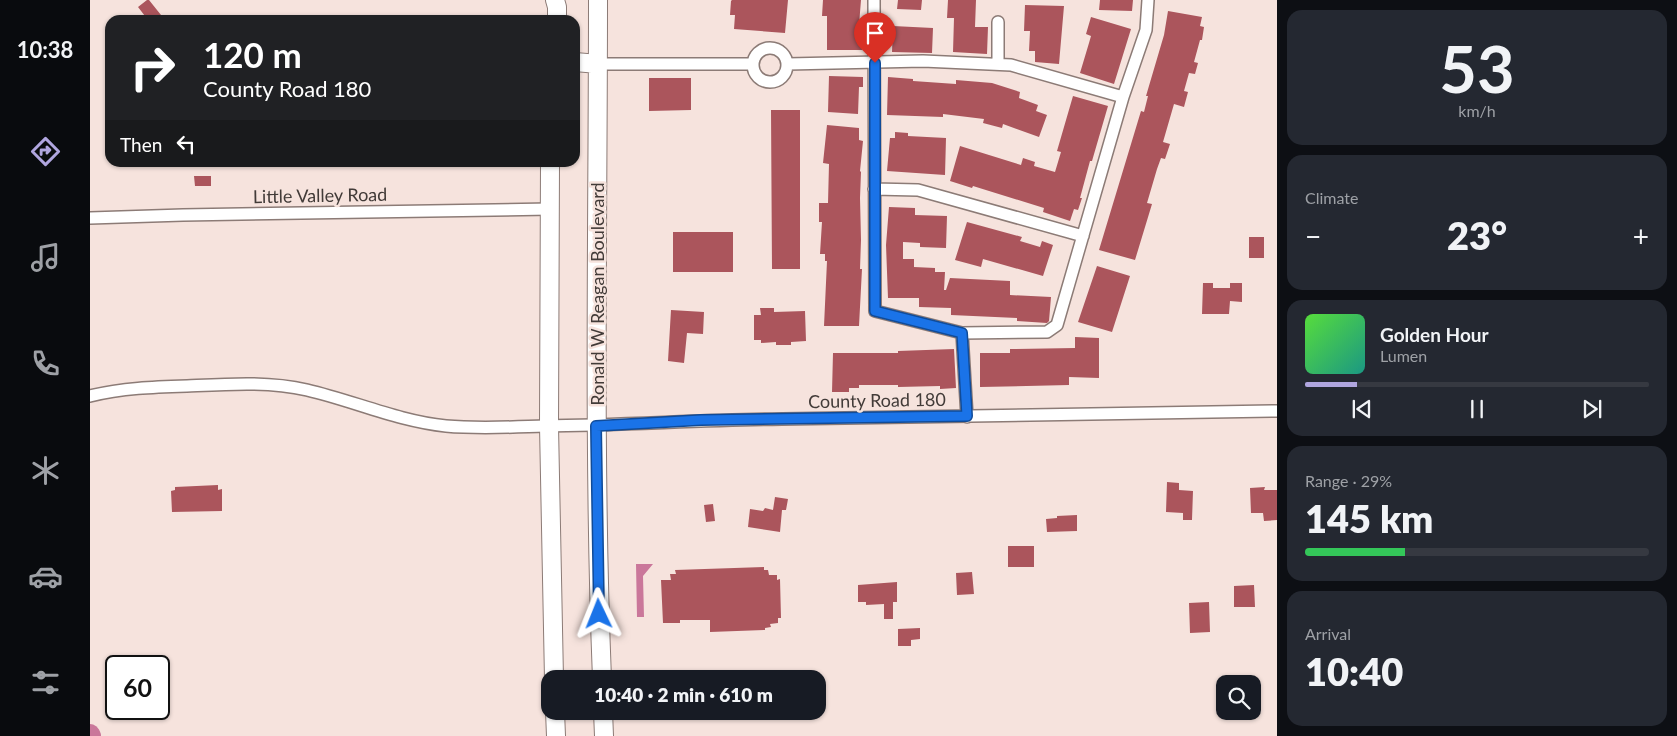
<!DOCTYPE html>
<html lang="en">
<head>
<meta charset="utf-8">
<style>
	:root { --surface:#171b24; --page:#242831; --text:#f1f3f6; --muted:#9ea1a6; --line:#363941; --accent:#b0a6df }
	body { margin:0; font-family:Lato,sans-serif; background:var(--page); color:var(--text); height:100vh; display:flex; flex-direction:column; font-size:19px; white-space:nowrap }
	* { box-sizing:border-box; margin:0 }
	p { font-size:16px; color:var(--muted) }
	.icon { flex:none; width:28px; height:28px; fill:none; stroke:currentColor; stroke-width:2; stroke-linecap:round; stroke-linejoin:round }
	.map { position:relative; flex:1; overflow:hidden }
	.side { display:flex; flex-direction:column; gap:10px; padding:10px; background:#0d0f14; width:400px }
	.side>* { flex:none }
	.guide { position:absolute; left:15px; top:15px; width:475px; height:152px; border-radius:15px; box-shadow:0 1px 4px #0004; background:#202124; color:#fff; overflow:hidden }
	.buttons { position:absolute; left:1126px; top:675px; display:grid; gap:10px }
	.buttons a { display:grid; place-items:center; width:45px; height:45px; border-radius:10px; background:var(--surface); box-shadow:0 1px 4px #0004; font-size:25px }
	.speed { position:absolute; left:15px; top:655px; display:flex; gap:10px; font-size:25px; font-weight:700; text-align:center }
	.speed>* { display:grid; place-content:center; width:65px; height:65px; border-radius:50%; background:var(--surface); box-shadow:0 1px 4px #0004; line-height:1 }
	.speed .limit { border:2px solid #111; border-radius:8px; background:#fff; color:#111 }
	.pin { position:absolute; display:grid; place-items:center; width:42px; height:42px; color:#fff; margin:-51px -21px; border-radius:50% 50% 50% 0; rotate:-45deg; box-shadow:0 0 5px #0007 }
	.pin .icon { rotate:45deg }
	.me { position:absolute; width:55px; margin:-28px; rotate:358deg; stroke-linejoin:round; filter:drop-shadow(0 0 4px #0008) }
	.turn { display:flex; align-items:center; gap:18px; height:105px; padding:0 15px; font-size:22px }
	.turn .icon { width:65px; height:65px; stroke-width:2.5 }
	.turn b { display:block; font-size:35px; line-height:42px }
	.then { display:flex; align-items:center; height:48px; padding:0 15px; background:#0003; gap:10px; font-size:19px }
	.big { font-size:38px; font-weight:800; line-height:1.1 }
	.side .widget { flex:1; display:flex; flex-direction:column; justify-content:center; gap:8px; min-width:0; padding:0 18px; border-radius:15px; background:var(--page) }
	.side .dial { align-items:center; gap:0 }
	.dial b { font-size:65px; line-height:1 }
	.song { display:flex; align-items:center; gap:15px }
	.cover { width:60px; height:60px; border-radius:8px; background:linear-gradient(135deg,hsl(110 70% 55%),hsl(170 70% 35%)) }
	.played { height:5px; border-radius:2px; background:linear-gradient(90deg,var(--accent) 15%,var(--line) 15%) }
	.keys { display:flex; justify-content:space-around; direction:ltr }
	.heat { display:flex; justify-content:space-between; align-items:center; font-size:28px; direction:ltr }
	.charge { height:8px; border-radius:4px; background:linear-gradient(90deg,#34c759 29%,var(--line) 0) }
	.trip { position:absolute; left:451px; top:670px; width:285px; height:50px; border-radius:15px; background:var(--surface); box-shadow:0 1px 4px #0004; font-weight:800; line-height:50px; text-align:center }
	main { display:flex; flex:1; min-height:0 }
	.dock { display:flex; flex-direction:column; width:90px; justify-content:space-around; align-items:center; background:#090b0e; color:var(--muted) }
	.dock .icon { width:35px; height:35px }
	.dock .on { color:var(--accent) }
	.dock b { font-size:22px; color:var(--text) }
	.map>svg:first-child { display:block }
</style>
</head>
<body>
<main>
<nav class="dock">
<b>10:38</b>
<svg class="icon on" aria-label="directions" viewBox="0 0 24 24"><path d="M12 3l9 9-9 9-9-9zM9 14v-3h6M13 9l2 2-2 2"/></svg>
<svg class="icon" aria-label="music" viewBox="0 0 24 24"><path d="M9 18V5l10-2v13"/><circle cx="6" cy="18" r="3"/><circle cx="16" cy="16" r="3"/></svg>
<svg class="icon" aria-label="phone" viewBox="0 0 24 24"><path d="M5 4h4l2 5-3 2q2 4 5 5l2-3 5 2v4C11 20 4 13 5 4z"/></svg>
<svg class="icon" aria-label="climate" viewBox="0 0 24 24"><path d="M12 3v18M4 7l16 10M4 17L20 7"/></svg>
<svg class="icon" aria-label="car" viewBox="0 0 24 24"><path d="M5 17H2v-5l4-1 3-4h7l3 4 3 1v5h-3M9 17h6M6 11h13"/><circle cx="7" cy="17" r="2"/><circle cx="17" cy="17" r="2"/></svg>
<svg class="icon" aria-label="filters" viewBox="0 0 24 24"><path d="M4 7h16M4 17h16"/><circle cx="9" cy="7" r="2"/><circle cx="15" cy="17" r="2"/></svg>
</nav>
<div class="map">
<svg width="1187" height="736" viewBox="0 0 1187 736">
	<rect width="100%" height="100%" fill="#f6e3dd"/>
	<!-- water -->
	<path fill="#ca779a" d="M546,564h17l-10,12 1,41h-7z"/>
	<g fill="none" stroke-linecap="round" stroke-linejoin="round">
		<!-- river -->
		<path stroke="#ca779a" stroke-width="20" d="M0,734l1,2"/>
	</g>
	<!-- building -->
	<path fill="#ab555c" d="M57,0h2l16,20h-17l-10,-13z
		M642,0h56l-3,33 -51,-4 1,-14h-5l1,-14z
		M733,0h38l-2,25h3v25h-35v-34h-5z
		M808,0h24l-1,10 -24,-1z
		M858,0h28l-1,27h13l-1,27 -34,-2 1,-34h-7z
		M1010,0h33l-1,11 -33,-1z
		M935,5l39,1 -5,58 -24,-2v-11h-6l1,-20h-6z
		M1078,11l34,6 -2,9 4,1 -2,13h-2l-6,22 4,1 -3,11 -6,-1 -5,18 4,1 -4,15 -10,-3 -11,38 7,2 -5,15 -4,-1 -4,11 -10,34 5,1 -17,56 -36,-10 42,-139 3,1 4,-16h-2l18,-61z
		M1001,17l40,12 -17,55 -34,-11 9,-30 2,-7 -5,-2z
		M803,26l40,2 -1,25 -40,-1z
		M739,76l34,1v10h-4l-1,27 -30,-2z
		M798,77l25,2v2l43,3v-4l36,3 28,9 -1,6 19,7 -2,6 11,4 -8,22 -36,-13 -1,4 -19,-5 1,-4 -41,-5v3l-56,-2z
		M559,78h42v32l-42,1z
		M983,96l35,10 -16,55h-2l-10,37h2l-4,12 -4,-1 -4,12 -27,-9 1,-4 -71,-22 -1,2 -22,-7 10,-35 61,19 2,-7 12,4 -1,4 21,6 6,-20 -4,-1z
		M681,110h29v159h-28z
		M737,125l32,3v12l4,1 -3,30 1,1 -1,26 1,42 -1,29h2l-3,57h-35l3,-65h-2v-7h-5l2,-32h-3v-19h9l1,-39 -6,-1z
		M805,132l13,1v3l38,2 -1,37 -58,-4 3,-33h5z
		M104,176h17v10h-16z
		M799,207l26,1v7l32,1 -1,32 -26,-1v-4l-17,-1v17h11v8l21,1v4h10l-1,18h2l4,-12 60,3v14l41,2 -2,24 -2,2 -30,-2v-3l-66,-3v-7l-32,-1v-9h-31l-2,-53z
		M877,222l55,15 -2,4 20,6 2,-6 11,4 -10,31 -60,-17 -2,8 -26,-7z
		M583,232h60v40h-60z
		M1159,237h15v21h-15z
		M1007,266l33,10 -18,56 -34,-10z
		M1113,283h10v5h17v-5h12v19l-12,-1 -1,13h-27z
		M670,308h14v4l31,-1 1,30 -15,1v3h-15v-3l-15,1v-3h-7v-25h7z
		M581,310l33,2 -1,22 -16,-1 -3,30 -16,-2z
		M985,337l24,1v40l-30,-1v8l-89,2v-34h30v-4l65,-1z
		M864,349l2,39 -16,1v-3l-42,1v-2h-39v3h-10v4h-17l1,-39h65v-2z
		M1077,482l12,1v7l14,1 -1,29h-9v-7l-17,-1z
		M128,485v5l4,-1v22l-50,1 -1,-21 4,-1v-3z
		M1175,487l-1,3h13v30l-13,1 -1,-8h-12l-1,-25z
		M685,497l13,2 -2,11h-4l-2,22 -32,-5 2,-18 13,2 2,-3 8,2z
		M623,504l2,17 -9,1 -2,-17z
		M987,515v16l-30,1 -1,-13 11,-1v-2z
		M918,546h26v21h-26z
		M674,567v3h4l1,5h8v5l3,-1 1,39h-3v5l-8,1 1,3 -6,1v2l-55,2v-12h-30v3h-17l-2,-43h10l-1,-6h6l-1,-4z
		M882,572l2,22 -17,1 -1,-22z
		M807,582v20h-4v17h-9v-15l-18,1v-3h-8v-17z
		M1164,585l1,22h-21v-21z
		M1119,602l1,30 -20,1 -1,-30z
		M830,628v11l-9,1v6h-13v-17z"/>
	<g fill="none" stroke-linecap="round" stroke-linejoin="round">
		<!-- minor casing -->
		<g stroke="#8c7b76" stroke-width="14">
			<path id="minor" d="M784,0l1,311 87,22 85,-1 10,-7 66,-228 23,-67 2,-30
				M663 65a17 17 0 1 1 34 0a17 17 0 1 1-34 0Z
				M508,64h155
				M698,64l135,-3 88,4 112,32
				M908,64v-42
				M784,189l44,1 165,46
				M0,218l93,-3 367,-6
				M872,333l5,84
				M0,396c32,-8 64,-9 97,-10 41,-2 81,-5 120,4 47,11 91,31 139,36 33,3 66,1 98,0 80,-1 159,-6 238,-7l495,-8"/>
		</g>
		<!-- primary casing -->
		<g stroke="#8c7b76" stroke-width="20">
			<path id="primary" d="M465,0l2,7v13
				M508,0c0,226 -5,453 4,679
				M485,62l23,2
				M460,162l-1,264 5,253
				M465,711l1,25
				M513,711l1,25"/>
		</g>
		<!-- minor -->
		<use href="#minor" stroke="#fff" stroke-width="11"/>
		<!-- primary -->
		<use href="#primary" stroke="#fff" stroke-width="18"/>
	</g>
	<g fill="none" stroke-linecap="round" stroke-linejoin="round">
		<!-- route casing -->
		<g stroke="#114b97" stroke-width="12">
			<path id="route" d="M509,614l-3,-188 105,-6 266,-4 -5,-83 -87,-22v-248"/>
		</g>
		<!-- route -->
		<use href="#route" stroke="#1a73e8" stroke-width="9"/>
	</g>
	<g text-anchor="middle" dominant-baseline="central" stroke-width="5" stroke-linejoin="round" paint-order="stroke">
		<!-- street labels -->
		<g font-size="18" fill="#423b38" stroke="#f6e3dd">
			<text transform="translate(230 195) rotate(-1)">Little Valley Road</text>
			<text transform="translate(507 294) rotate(-90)">Ronald W Reagan Boulevard</text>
			<text transform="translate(787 400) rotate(-1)">County Road 180</text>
		</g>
	</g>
</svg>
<div class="buttons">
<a><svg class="icon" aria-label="search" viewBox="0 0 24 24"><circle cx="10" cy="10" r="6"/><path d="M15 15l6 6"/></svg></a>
</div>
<div class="speed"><div class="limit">60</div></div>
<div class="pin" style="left:785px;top:63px;background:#d93025"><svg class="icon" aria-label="arrive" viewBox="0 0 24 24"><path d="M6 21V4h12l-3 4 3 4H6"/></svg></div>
<svg class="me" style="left:509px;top:614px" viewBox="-20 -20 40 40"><path d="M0-17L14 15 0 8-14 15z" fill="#1a73e8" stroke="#fff" stroke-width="4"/></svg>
<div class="trip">10:40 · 2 min · 610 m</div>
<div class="guide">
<div class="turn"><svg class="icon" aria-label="right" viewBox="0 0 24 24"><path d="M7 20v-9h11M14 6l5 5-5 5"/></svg><div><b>120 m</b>County Road 180</div></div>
<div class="then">Then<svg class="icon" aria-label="left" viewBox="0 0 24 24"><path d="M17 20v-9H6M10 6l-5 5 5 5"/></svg></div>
</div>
</div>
<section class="side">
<div class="widget dial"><b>53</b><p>km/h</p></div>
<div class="widget"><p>Climate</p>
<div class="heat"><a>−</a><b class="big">23°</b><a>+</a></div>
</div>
<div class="widget">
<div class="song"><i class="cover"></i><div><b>Golden Hour</b><p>Lumen</p></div></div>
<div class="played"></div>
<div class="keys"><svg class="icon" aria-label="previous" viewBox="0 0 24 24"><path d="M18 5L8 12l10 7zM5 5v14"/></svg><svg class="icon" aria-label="pause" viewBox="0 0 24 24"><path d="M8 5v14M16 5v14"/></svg><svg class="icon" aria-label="next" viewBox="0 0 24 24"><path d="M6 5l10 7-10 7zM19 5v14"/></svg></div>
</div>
<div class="widget"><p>Range · 29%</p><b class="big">145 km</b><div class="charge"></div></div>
<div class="widget"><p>Arrival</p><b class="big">10:40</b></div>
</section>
</main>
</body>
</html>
